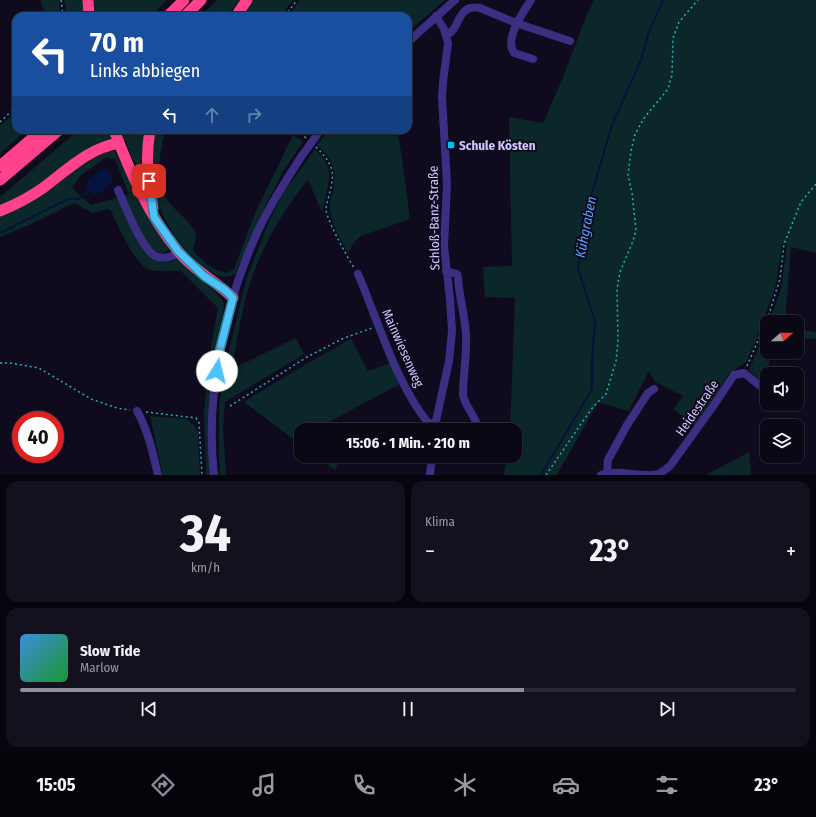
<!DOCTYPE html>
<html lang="de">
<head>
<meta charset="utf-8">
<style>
	:root { --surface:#0b0816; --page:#14111f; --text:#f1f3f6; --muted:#9a9aa1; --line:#2b2935; --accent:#8c9099 }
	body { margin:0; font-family:"Fira Sans Condensed",sans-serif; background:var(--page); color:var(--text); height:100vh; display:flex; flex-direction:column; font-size:15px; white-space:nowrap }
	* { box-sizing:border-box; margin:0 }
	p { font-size:13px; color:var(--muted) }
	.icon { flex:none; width:22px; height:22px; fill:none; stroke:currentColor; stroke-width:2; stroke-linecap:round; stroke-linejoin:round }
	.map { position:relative; height:475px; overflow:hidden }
	.drawer { display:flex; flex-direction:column; gap:6px; padding:6px; background:#06040c; flex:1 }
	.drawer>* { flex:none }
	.hud { position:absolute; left:12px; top:12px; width:400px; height:122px; border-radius:12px; box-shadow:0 1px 3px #0004,0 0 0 1px var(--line); background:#1a4fa0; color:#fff; overflow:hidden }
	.needle { width:26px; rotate:70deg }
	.controls { position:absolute; left:760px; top:315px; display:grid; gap:8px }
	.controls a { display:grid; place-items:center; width:44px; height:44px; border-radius:8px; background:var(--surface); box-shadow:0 1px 3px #0004,0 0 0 1px var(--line); font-size:20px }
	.speed { position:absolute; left:12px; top:411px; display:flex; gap:8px; font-size:20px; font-weight:700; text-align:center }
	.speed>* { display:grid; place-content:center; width:52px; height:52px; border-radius:50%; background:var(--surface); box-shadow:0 1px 3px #0004,0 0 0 1px var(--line); line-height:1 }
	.speed .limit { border:6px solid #d22; background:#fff; color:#111 }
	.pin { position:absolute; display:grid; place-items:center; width:34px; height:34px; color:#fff; margin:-17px; border-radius:8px; box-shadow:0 2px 6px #0006 }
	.me { position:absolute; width:44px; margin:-22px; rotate:9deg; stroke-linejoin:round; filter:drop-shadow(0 0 3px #0008) }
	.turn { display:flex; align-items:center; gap:14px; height:84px; padding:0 12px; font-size:18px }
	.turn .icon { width:52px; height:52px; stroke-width:2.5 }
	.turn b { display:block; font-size:28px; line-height:34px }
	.lanes { display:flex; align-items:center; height:38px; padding:0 12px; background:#0003; justify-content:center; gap:20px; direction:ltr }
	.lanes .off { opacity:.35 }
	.big { font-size:30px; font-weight:700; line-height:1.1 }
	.drawer .widget { flex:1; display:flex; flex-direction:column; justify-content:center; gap:6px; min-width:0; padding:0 14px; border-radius:12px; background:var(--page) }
	.drawer .dial { align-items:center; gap:0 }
	.dial b { font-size:52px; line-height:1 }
	.song { display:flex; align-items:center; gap:12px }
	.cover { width:48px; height:48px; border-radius:6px; background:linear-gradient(135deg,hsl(210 70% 55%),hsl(130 70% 35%)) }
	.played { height:4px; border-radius:2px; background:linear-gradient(90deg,var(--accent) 65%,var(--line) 65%) }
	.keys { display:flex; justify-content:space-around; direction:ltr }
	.heat { display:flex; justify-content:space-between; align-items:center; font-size:22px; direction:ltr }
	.drawer .tiles { flex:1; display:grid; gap:6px; grid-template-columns:1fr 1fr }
	.widget:last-child { grid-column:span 2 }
	.trip { position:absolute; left:294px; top:423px; width:228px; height:40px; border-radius:12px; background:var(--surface); box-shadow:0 1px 3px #0004,0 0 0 1px var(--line); font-weight:700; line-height:40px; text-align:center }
	.tab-bar { display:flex; height:64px; justify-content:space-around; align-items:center; background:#040309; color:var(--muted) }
	.tab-bar .icon { width:28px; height:28px }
	.tab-bar .on { color:var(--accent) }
	.tab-bar b { font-size:18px; color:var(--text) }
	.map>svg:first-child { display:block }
</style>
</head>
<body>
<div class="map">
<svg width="816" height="475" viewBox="0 0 816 475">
	<rect width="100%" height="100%" fill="#0f0a1e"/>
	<!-- green -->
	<path fill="#0c2729" d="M40,0h19l1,16h-14z
		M64,0h19l1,16h-17z
		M94,0h73l-16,16h-56z
		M217,0h23l-13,16h-26z
		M253,0h40l-12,16h-41z
		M300,0h145l-37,32v-16h-120z
		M594,0h222v253l-25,-6 -6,75h-16l12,-33 6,-44 -5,-1 -6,41 -21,58 -9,19 -18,13 -32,51 -23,-17 10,-13 -28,-14 -6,-11 -20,40 -31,-9 -41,73h-53l3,-19h8v-26h-5l5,-132 -30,-1 -2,-30 29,-1 -3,-149 34,6 19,-43 25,-66z
		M16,112v18h11l-27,23v-27z
		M79,130h30l3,10 -79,49 -33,17v-9z
		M121,130h24l-2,54z
		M155,130h11c-7,20 -11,54 3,72 6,9 27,24 27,33 0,5 -2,10 -3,15 8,11 21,21 34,23l7,-4 22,-58 37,-76 10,7 -19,28 -18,34 -31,70c-13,6 -21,0 -31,-7 -28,-21 -50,-59 -52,-94 -1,-15 1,-29 3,-43z
		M328,130h70l12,89 -49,17 -6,5 -7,12c-7,-13 -16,-28 -18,-43 -1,-6 1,-13 3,-19 4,-22 0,-31 -16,-46z
		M315,149c5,5 11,11 13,18 4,11 -4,34 -6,45l-14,-32c-27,32 -51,75 -62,116 -6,24 -10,49 -14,73l64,-31 8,16 -79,48 -2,27 3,46h-6l-1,-19v-48l4,-34 24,-97 22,-56 15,-29z
		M109,151l6,1 25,51 29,46c-18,20 -40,-42 -45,-54h5l-14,-36 -10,-1 -25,18 -8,12 19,17 27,-7 36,61c7,5 15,5 22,0l4,2 35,31 8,9 1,8 -13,63 -2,65 1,38h-4l-2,-63 6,-60 8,-44 -38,-38c-9,1 -20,2 -29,0 -16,-4 -33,-44 -40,-59l-3,-2 -16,4 -18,-10 -47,23 -27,11v-21l41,-20 36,-29z
		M767,328v24h3l-2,22h-1v13l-18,-17z
		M797,329l19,3v7l-19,-1z
		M351,339l17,32 22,-8 10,21 -73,39 9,7h-35v15l-57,-43 52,-32z
		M150,416l36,3 8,6 4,7 2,43h-37z
		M749,452l2,23h-45z
		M316,456h27l-8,14z"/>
	<!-- water -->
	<path fill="#04133d" d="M105,167l7,11 1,4 -11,10 -8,3 -6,-4 -3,-5 3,-7z"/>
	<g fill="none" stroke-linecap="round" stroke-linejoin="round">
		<!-- stream -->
		<path stroke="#04133d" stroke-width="2" d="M0,233l68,-34h11l9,-8
			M541,475l51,-86v-29l3,-38 -17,-54 7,-51 27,-92 29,-65 8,-28 14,-32"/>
		<!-- path -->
		<path stroke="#20b3ba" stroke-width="1.5" stroke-dasharray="2 3" stroke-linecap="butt" d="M61,0l2,16
			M285,16l12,-16
			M0,122l16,-15
			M297,130l9,8
			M316,147c15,15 20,24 14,44 -1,6 -4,13 -4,19 1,10 22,49 29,59
			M0,363h10l29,5 52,31 26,9 13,2
			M747,366l20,-46 13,-41 4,-35 17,-42 15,-18
			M230,406l77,-49 35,-18 30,-11
			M146,412l50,6 3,5 3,52
			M546,475l37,-54 10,-14 13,-13 10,-33 2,-20 -1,-52 3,-17 13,-31 3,-11 -4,-37 -4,-18 3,-24 4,-17 9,-16 24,-29 4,-14 1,-37 6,-16 19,-22"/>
		<!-- minor -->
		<path stroke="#3b2f83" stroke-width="8" d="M531,0c-8,12 -27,39 -17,53l19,6
			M446,35c16,-6 9,-31 34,-27l36,15 54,18
			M408,42l47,-42
			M118,190c7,15 23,58 37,66 9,4 17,1 24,-4
			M446,271l11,3 1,3c1,20 7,38 8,58 1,20 -3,40 -3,60 3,14 13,20 15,35
			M358,274c21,49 37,107 70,149l7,1
			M137,411c11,19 16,43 21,64
			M434,430l15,-69 3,-30 -2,-32 -6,-53 3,-62 -5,-87 1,-15 5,-39 -4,-14 -8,-13
			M607,473l1,-13 19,-35 21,-32 6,-4
			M214,475c-9,-79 10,-170 43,-242 12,-27 28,-51 44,-76
			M430,475l2,-19
			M601,475c15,-5 31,0 47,0
			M652,475l7,-1 11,-8 44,-61 20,-30 10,-2 20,16"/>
		<!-- highway -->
		<path stroke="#ff4289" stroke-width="11" d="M88,0l1,16
			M168,16l16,-16
			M185,16l16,-16
			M236,16l11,-16
			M114,130c16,42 35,86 64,121 15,19 38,30 55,47
			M150,130c-5,29 -2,49 3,78
			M0,166l42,-36
			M0,180l59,-50
			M0,211c15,-6 30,-14 43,-23 24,-18 46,-40 76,-45"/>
		<!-- minor-bridge -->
		<path stroke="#3b2f83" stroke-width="8" d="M301,157l18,-25"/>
	</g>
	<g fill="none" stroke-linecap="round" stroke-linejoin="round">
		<!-- route casing -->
		<g stroke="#337fa1" stroke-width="10">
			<path id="route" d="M149,181l5,36 24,34 26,25 21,14 8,8 -13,51 -3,22"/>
		</g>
		<!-- route -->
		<use href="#route" stroke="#4fc3f7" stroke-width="7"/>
	</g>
	<!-- markers -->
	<rect fill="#00c0f2" stroke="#0f0a1e" stroke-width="1.5" x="447" y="141" width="8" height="8" rx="2"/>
	<g text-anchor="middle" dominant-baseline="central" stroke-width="4" stroke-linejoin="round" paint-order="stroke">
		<!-- poi labels -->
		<g font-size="13" font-weight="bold" fill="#d3c7ff" stroke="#0f0a1e" text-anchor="start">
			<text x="459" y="145">Schule Kösten</text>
		</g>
		<!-- street labels -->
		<g font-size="13" fill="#d3c7ff" stroke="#0f0a1e">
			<text transform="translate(434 218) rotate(-91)">Schloß-Banz-Straße</text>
			<text transform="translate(403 348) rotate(66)">Mainwiesenweg</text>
			<text transform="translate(697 408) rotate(-55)">Heidestraße</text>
		</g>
		<!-- water labels -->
		<g font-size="14" font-style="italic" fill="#559fff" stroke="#0f0a1e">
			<text transform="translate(586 227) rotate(-79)">Kühgraben</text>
		</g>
	</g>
</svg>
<div class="controls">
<a><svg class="needle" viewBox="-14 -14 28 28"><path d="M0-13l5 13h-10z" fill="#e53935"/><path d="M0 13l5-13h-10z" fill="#9a9aa1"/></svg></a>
<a><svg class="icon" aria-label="sound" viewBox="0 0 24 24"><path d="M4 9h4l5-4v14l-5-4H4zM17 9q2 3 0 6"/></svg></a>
<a><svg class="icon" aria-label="layers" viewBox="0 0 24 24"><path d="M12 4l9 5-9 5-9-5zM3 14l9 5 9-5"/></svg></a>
</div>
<div class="speed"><div class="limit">40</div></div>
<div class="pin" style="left:149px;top:181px;background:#d93025"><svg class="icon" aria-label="arrive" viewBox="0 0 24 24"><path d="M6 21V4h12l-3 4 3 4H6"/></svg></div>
<svg class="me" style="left:217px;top:371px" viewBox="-20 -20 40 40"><circle r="19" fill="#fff"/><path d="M0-13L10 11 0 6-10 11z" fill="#4fc3f7"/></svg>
<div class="trip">15:06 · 1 Min. · 210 m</div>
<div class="hud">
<div class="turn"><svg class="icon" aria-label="left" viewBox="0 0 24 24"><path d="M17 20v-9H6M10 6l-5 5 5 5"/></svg><div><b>70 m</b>Links abbiegen</div></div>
<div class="lanes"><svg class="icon" aria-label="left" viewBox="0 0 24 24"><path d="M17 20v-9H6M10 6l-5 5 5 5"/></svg><svg class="icon off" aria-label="ahead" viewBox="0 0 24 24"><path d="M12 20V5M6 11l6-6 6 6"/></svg><svg class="icon off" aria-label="right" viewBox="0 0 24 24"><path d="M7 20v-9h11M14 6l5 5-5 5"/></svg></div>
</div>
</div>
<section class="drawer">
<div class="tiles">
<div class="widget dial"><b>34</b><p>km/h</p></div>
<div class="widget"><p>Klima</p>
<div class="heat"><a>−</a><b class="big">23°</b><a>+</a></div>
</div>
<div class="widget">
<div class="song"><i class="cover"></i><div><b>Slow Tide</b><p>Marlow</p></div></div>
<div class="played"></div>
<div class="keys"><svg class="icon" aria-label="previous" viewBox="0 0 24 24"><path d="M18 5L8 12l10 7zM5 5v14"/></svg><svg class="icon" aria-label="pause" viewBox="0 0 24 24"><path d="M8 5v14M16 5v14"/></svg><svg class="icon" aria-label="next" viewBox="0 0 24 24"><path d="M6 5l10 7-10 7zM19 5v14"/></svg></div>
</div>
</div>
</section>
<nav class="tab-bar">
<b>15:05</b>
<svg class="icon on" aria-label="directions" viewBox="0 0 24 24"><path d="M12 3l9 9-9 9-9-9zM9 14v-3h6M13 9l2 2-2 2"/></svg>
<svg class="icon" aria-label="music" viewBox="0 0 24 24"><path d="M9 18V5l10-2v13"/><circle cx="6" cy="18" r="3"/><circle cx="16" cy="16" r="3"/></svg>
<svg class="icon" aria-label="phone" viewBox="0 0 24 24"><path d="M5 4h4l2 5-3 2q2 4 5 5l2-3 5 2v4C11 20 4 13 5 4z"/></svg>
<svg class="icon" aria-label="climate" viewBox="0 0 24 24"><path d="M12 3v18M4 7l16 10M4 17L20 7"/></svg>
<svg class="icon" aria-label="car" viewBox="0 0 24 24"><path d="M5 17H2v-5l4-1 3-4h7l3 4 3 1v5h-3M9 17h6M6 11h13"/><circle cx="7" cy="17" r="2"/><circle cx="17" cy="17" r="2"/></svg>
<svg class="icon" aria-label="filters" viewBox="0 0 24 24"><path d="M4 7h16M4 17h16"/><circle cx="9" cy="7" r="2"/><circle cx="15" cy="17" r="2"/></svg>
<b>23°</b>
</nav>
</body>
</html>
